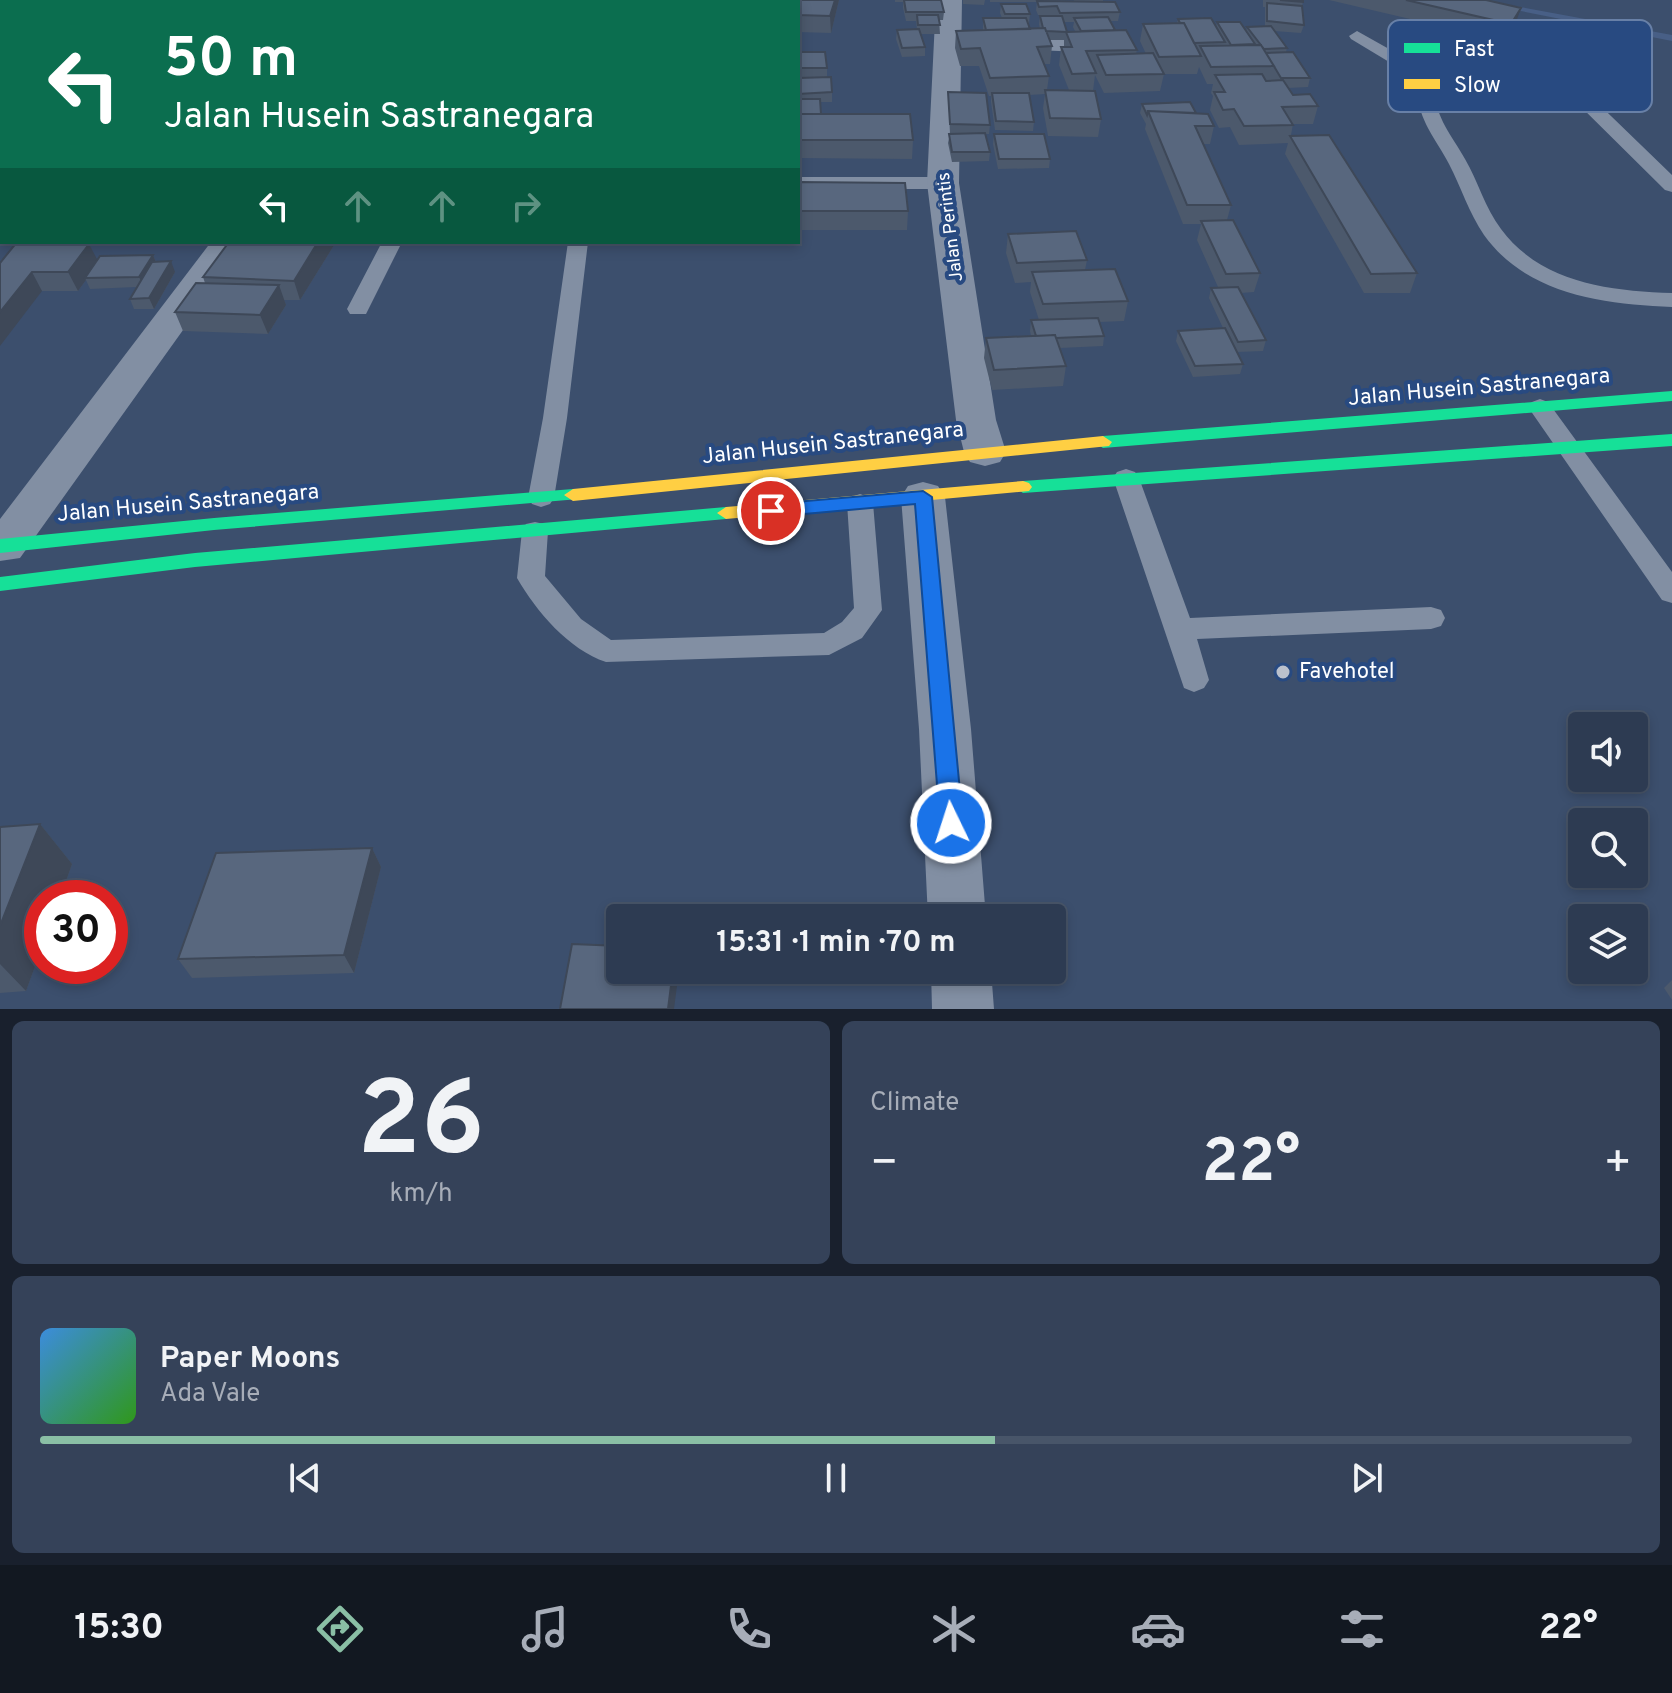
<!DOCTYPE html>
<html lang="en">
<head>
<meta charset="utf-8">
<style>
	:root { --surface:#2d3b52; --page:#354259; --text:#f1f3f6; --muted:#a7adb8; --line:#485569; --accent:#8abfa5 }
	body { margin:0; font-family:Overpass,sans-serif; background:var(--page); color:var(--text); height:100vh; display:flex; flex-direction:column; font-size:30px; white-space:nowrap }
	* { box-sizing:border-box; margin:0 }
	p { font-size:26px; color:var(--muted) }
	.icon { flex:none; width:44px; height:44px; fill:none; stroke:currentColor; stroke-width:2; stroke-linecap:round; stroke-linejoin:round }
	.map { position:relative; height:1009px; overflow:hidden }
	.sheet { display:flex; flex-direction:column; gap:12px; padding:12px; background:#19202d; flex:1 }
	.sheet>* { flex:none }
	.banner { position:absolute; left:0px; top:0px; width:800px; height:244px; box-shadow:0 4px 12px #0003,0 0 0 2px var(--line); background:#0b6e4f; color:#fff; overflow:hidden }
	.controls { position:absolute; left:1568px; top:712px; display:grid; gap:16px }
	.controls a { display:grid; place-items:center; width:80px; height:80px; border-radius:8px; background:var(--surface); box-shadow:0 4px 12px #0003,0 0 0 2px var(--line); font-size:40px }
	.speed { position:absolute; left:24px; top:880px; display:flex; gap:16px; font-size:40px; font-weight:700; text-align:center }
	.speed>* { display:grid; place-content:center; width:104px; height:104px; border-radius:50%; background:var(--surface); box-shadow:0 4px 12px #0003,0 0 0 2px var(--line); line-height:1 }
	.speed .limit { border:12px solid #d22; background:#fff; color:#111 }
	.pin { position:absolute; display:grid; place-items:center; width:68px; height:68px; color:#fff; margin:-34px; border:4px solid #fff; border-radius:50%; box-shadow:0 2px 8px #0007 }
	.me { position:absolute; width:88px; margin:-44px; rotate:356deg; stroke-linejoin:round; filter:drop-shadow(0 0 6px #0008) }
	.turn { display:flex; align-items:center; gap:28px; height:168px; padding:0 32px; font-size:36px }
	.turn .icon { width:104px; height:104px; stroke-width:2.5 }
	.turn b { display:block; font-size:56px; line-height:68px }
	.lanes { display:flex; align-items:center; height:76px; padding:0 32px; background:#0003; justify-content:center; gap:40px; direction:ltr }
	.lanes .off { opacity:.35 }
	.big { font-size:60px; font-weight:700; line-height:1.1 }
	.sheet .card { flex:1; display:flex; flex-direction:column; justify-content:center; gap:12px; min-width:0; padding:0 28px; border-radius:12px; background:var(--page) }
	.sheet .dial { align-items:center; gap:0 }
	.dial b { font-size:104px; line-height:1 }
	.song { display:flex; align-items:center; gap:24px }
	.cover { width:96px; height:96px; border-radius:12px; background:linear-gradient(135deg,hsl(210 70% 55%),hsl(110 70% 35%)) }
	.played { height:8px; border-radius:4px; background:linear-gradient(90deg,var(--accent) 60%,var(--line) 60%) }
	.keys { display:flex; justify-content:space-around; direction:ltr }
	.heat { display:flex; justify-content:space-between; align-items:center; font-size:44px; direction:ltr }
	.sheet .tiles { flex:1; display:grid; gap:12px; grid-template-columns:1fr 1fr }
	.card:last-child { grid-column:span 2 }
	.trip { position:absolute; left:606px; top:904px; width:460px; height:80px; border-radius:8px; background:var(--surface); box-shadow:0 4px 12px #0003,0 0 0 2px var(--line); font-weight:700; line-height:80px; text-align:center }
	.dock { display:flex; height:128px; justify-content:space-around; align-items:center; background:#121821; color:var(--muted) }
	.dock .icon { width:56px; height:56px }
	.dock .on { color:var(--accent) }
	.dock b { font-size:36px; color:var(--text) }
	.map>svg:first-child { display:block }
</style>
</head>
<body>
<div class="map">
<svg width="1672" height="1009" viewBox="0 0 1672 1009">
	<rect width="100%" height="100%" fill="#3c4f6d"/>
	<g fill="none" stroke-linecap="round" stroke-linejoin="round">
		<!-- stream -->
		<path fill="#485f86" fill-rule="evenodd" d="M169,0h14l-15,2z
			M1465,0h17l190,35v6z
			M2,40v6l-2,1v-6z"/>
		<!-- lane -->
		<path fill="#828fa3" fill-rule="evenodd" d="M1357,31l73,41 19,-6 38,-1 58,5 36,17 91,88v17l-7,-2 -96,-95 -33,-16 -49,-4 -36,1 -15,5c-5,32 14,51 29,78 13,22 20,49 36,70 40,54 108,62 171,64v14c-68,-3 -145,-12 -188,-72 -15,-22 -23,-48 -35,-71 -15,-29 -36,-49 -30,-84l-68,-41 -2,-3z
			M798,177h145l10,6 -10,6h-145z
			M0,188h2v12h-2z
			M0,231l2,11h4l-6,1z
			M382,242h20l-36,72h-16l-3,-5z
			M568,242h20l-21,176 -13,80 -4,6 -9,3 -9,-3 -4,-6 15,-80z
			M1540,399l8,3 124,170v31l-10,-3 -134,-193 4,-5z
			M1126,469l9,3 4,6 51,140 241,-11 10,3 4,8 -4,8 -10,3 -234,10 12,41 -5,8 -10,4 -10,-4 -71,-210 4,-6z
			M860,494l9,3 4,6 9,107 -20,28 -33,17 -223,7c-37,-12 -70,-51 -89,-84l5,-47 4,-7 9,-2 9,2 4,7 -3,45 36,43 30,21 213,-7 18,-11 12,-14 -7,-105 4,-6z"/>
		<!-- street -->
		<path fill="#828fa3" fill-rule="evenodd" d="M413,0h28l-29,2z
			M558,0h26v2h-26z
			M936,0h26l-3,183 37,237 10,32 -6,10 -15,4 -15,-4 -6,-10 -8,-32 -29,-237z
			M993,34l114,3 10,2 4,6 -4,6 -10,2 -124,-5 -4,-6 4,-6z
			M211,242h35l-226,316 -20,3v-42z
			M923,482l15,4 7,11 26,232 15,189h-58l-9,-189 -18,-232 7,-11z
			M931,970h60l3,39h-62z"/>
		<!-- fast -->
		<path fill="#16e098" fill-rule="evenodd" d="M1672,391v10l-569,47 -9,-6 9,-6z
			M1672,434v12l-649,47 -9,-6 9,-6z
			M573,489l9,6 -3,4 -365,31 -214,23v-14l214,-21z
			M726,507l9,6 -9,6 -531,48 -195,24v-14l195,-24z"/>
		<!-- slow -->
		<path fill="#ffcf43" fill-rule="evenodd" d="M1103,436l9,6 -3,4 -536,55 -9,-6 9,-6z
			M1023,481l6,2 3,4 -3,4 -303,28 -9,-6 9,-6z"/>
	</g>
	<!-- wall -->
	<path fill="#4c596c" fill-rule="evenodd" d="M441,0h109v2h-122z
		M645,0v2l-50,-1z
		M648,0h18v2h-18z
		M669,0h36v2h-35z
		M839,0l-8,33 -33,-1v-30z
		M895,0h46l3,12 -1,8h-4l1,14h-19l4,13v9l-23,1 -6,-18 1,-9 20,-1 -1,-8h-10l-3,-13v-6h-8z
		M963,0h22l-1,5 -21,-1z
		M990,0h50v2h34v-2h29v2l17,10 -2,9h-8l5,9 22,20 -1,4h10l-6,-13 3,-17 34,-1 1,-4 38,8 1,-5 29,9 1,-4h18v-20h-2v-7h40l-1,7 2,18 -3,8 -27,-2 13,17 -1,4 24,26 -2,9 -20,1 5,7 25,11 -5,18h-20l-2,11 126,138 -7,20h-46l-79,-139 3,-11 -49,2 -9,-18 -11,1 -9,-18 3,-14 -2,-3 2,-9h-6l-8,-17 -2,7h-33l-4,17 -56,2 -9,-18 -2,16 8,28 -3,18 -50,-1 -5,-28 2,-14 -16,1 5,27 -1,9 -38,-1 -4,-28v-6h-2l-10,-30h-19l-5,-18 1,-17 27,-1v-12h19l-2,-5 1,-9 29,10 -1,9h-1l2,6h10l-1,-5 1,-8h16l-18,-1 -2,-5 1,-8h-47zM1064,22h10l-1,5 2,4h-8zM1050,40h14v7h-3l-2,18 10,25h-22l2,-14 -5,-12h6l2,-18z
		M1043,0h29l-28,1z
		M1329,0h157l29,25 -11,16z
		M798,52l29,16v9l-29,1z
		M798,78l34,14v10h-11v12l92,26 -1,19 -114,-1z
		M948,92l42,33 -1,9h-3l4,18 -1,9 -37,1 -4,-19 2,-9z
		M1142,104l54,9 18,13 -4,18h-7l28,61 -4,15 33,53 -6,19 -13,1 25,47 -3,11 -26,1 6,12 -3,10 -47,3 -17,-36 2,-10 45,-3 -14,-30 2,-10 7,-1 -21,-47 4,-16h-18l-38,-95 1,-5 -6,-11z
		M994,134l56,25 -1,9 -51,1 -5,-25z
		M798,182l110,29 -1,19h-109z
		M1008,234l79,26 -2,10 43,31 -4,20 -25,1 5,14 -1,10 -43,2 6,18 -3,20 -71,4 -8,-32 2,-20 45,-2 -1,-5 1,-11h8l-9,-28 1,-10 -16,1 -9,-30z
		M229,242h107l-36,58h-16l2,5 -18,29 -85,-3 -8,-19 30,-29 -2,-6z
		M81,243l8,1 8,17 56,-6 3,7 19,10 -21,37h-20l-4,-10 6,-12 -46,2 -4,-9 -8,11h-36l-42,-28z
		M40,824l32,40 -12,34h-18v49l-16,44 -26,2v-166z
		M372,848l9,19 -27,106 -162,5 -14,-19z
		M1672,980v20l-8,-12z"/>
	<!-- shaded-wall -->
	<path fill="#3e4858" d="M115,0h35l-9,2h-25z
		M835,0h4l-8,33 -1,-17z
		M1521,8l-6,17 -11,16 7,-17z
		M57,242h23l1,1 -16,20 -10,-19z
		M318,242h18l-36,58 -6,-19z
		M89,244l10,19 -14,15 1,2 -8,11 -10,-19z
		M153,255l4,10 -13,22 -5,-10z
		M171,261l4,11 -21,37 -5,-11z
		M32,272l10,19 -42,55v-34z
		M279,285l7,20 -18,29 -8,-19z
		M40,824l32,40 -12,34h-18v49l-16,44 -26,-27v-38z
		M372,848l9,19 -27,106 -10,-18z
		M673,970h6l-5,39h-6z"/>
	<!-- building -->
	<path fill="#58677e" stroke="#3e4858" stroke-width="2" d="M430,0h4l16,2h-22z
		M472,0h50l-1,2h-50z
		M595,0h49l-49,1z
		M708,0h34v2h-34z
		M752,0h36v2h-37z
		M794,0h41l-5,16 -32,-1v-13h-5z
		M904,0h37l3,12h-38z
		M1280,0h23v2z
		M1406,0h80l35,8 -10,16z
		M1037,1l78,1 5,10 -60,1 -3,-7 -18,1z
		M1267,3l35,3 2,19 -37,-4z
		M1001,4h25l4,10h-25z
		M917,15h21l2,10h-22z
		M1040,16h22l5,16 -21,-1 -1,-3h-2z
		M1108,17l7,13 -34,1 -7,-13z
		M983,18h43l4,11 -44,1z
		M1211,18l14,24 -31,1 -10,-20h-4l-2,-4z
		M1217,22h23l15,22 -24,1z
		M1184,23l17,33 -42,1 -16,-33z
		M1271,26l16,22 -23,1 -17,-22z
		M1045,28l7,18 -15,1 12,29 -59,2 -10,-30 -19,1 -5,-18z
		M919,29l6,18 -23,1 -5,-18z
		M1126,30l11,20 -51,1 10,22 -24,1 -11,-27h11l-6,-15z
		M1261,45l13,21 -63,1 -11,-21z
		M798,52h27l2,16h-29z
		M1293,52l17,26h-29l-15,-25z
		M1153,53l11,21 -58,1 -9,-20z
		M1262,74l4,7 17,-1 10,15 17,-1 8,12 -36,1 11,18 -49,1 -10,-17 -11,1 -9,-18h11l-10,-17z
		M831,77l1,15 -34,2v-16z
		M1045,90l50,1 6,28 -51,-1z
		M948,92l38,1 4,32 -40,-1z
		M992,93h37l5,29 -38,-1z
		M798,99h22l1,15h-23z
		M1190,102l6,11 -48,-2 -1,4 -5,-11z
		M1148,111l60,3 6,12h-19l36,79h-44z
		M798,114h112l3,26h-115z
		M985,133l5,19h-38l-3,-18z
		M994,134h50l6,25h-51z
		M1329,135l88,138 -46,1 -81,-138z
		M798,182l107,1 3,28h-110z
		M1233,220l27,53 -34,1 -25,-53z
		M1076,231l11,29 -70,3 -9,-29z
		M17,242h40l-2,2h34l-21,28h-36l-32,40v-49z
		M229,242h89l-24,39 -91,-4z
		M153,255l-14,22 -54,1 15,-22z
		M171,261l-22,37 -19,1 22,-37z
		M1115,269l13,32 -85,3 -11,-32z
		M196,283l83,2 -19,30 -85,-3z
		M1238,287l28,53 -28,2 -27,-54z
		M1098,318l6,18 -48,2 -1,-3 -19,1 -5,-16z
		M1225,328l18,36 -48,2 -17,-35z
		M1055,335l11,31 -72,4 -8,-32z
		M40,824l-40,102v-99z
		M372,848l-28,107 -166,4 38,-106z
		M572,944l48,2v24h53l-5,39h-108z"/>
	<!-- route -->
	<path fill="#1a73e8" stroke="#114b97" stroke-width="2" d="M923,491l9,6 31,326 -4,7 -8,3 -8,-3 -3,-7 -25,-319 -144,13 -9,-6 9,-7z"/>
	<!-- markers -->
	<circle fill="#bbc1cc" stroke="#284a81" stroke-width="3" cx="1283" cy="672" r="8"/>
	<g text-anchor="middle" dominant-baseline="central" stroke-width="8" stroke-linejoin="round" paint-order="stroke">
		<!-- far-street labels -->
		<g font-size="18" fill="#fff" stroke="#284a81">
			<text transform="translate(951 227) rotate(-97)">Jalan Perintis</text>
		</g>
		<!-- street labels -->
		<g font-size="22" fill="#fff" stroke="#284a81">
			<text transform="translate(1479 388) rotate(-5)">Jalan Husein Sastranegara</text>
			<text transform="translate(833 444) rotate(-6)">Jalan Husein Sastranegara</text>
			<text transform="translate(188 504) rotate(-5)">Jalan Husein Sastranegara</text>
		</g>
		<!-- poi labels -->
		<g font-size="22" fill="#fff" stroke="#284a81" text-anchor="start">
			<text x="1299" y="672">Favehotel</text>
		</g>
	</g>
	<!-- legend -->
	<rect x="1388" y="20" width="264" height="92" rx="12" fill="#284a81" stroke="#6880a7" stroke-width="2"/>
	<rect x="1404" y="43" width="36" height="10" fill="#16e098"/>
	<rect x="1404" y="79" width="36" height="10" fill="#ffcf43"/>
	<g font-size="22" fill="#fff">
		<text x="1454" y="56">Fast</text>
		<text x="1454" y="92">Slow</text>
	</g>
</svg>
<div class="controls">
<a><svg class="icon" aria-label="sound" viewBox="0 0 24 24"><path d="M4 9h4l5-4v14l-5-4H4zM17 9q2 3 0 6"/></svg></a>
<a><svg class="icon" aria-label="search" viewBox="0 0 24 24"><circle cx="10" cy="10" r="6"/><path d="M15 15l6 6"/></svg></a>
<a><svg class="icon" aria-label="layers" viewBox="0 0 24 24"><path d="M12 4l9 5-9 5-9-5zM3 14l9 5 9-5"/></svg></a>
</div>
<div class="speed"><div class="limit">30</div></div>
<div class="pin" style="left:771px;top:511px;background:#d93025"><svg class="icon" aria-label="arrive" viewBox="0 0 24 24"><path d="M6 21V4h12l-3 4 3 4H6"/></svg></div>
<svg class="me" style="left:951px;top:823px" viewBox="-20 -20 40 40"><circle r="17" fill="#1a73e8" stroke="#fff" stroke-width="3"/><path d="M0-11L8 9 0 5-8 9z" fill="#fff"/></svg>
<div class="trip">15:31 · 1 min · 70 m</div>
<div class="banner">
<div class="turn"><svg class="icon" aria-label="left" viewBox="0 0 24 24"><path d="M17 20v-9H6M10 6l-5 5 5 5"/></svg><div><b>50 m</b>Jalan Husein Sastranegara</div></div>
<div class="lanes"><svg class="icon" aria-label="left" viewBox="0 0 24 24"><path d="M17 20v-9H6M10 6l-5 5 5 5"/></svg><svg class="icon off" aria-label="ahead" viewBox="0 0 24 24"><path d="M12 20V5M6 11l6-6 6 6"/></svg><svg class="icon off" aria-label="ahead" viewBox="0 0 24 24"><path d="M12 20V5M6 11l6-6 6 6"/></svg><svg class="icon off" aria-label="right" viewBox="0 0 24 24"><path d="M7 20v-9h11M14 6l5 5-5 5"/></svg></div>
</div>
</div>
<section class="sheet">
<div class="tiles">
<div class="card dial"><b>26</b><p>km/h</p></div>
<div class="card"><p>Climate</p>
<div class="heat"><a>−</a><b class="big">22°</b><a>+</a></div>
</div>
<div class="card">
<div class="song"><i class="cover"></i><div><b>Paper Moons</b><p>Ada Vale</p></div></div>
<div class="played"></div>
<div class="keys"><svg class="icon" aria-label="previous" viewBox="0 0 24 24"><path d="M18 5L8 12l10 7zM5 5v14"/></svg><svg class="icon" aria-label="pause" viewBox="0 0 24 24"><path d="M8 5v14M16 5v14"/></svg><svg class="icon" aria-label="next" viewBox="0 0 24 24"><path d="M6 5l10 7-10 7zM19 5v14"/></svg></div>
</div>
</div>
</section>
<nav class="dock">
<b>15:30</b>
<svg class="icon on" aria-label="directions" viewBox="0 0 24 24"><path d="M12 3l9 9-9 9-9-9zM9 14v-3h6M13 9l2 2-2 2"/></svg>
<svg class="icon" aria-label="music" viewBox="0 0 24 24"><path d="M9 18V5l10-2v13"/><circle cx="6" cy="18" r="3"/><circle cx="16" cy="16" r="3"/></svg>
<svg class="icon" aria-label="phone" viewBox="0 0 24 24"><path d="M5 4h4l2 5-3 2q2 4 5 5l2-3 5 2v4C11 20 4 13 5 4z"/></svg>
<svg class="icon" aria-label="climate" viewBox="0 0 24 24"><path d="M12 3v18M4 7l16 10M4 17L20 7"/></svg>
<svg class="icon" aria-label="car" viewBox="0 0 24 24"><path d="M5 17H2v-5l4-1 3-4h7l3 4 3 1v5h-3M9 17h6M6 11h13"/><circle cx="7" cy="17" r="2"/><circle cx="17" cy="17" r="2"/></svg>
<svg class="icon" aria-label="filters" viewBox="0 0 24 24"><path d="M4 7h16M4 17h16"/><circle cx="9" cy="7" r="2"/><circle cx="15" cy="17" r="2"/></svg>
<b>22°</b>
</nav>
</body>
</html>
